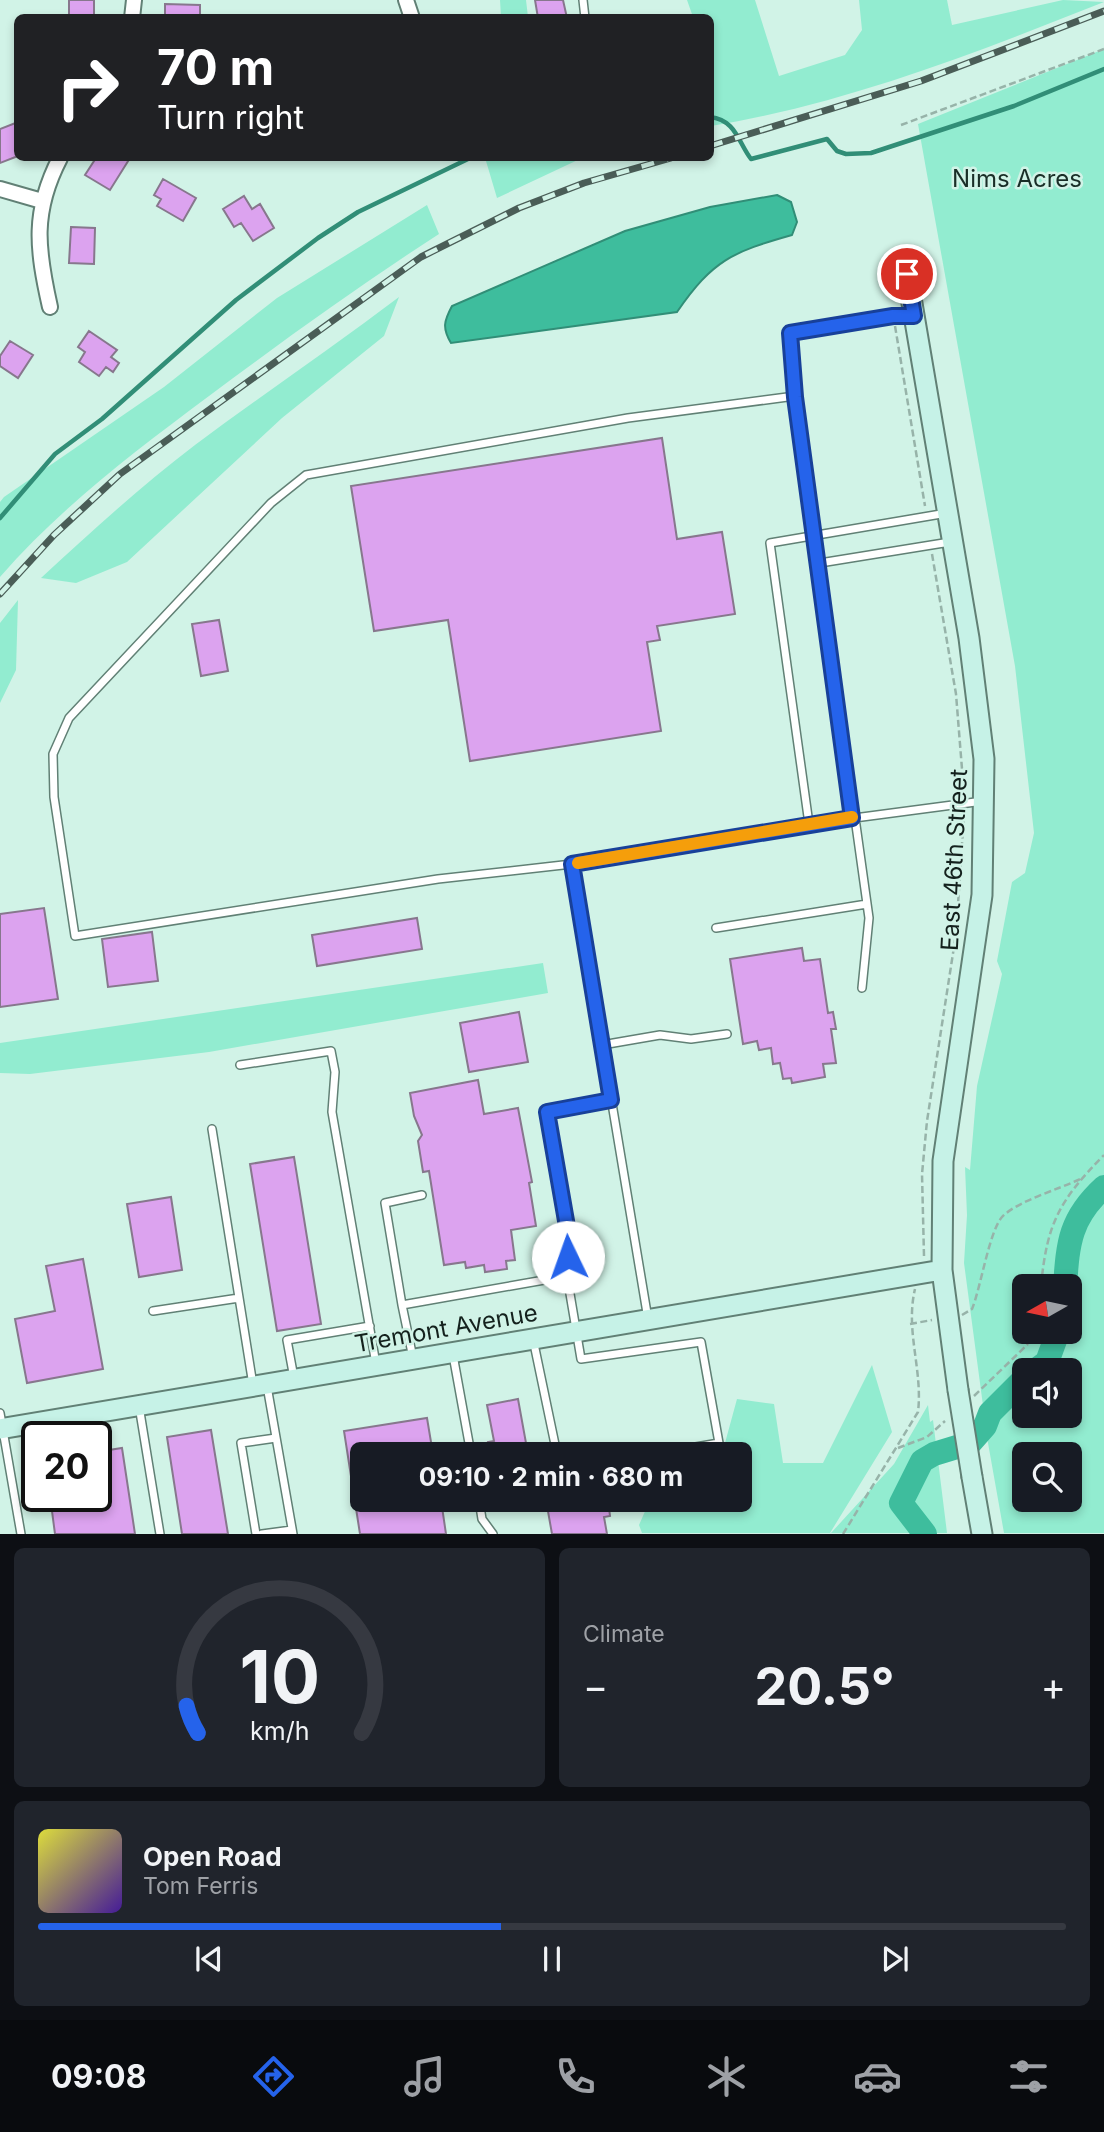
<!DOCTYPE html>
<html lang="en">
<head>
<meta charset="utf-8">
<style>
	:root { --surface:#171b24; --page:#20242c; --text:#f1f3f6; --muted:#9ea1a6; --line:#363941; --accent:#2563eb }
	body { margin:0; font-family:Inter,sans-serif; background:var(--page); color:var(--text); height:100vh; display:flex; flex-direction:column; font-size:26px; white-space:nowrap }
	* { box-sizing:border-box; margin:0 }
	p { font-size:23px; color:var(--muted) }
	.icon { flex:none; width:38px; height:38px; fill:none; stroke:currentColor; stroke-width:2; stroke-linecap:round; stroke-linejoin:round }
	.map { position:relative; height:1534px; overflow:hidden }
	.drawer { display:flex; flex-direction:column; gap:14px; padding:14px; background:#0d0f14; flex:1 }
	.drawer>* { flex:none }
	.hud { position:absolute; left:14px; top:14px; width:700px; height:147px; border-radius:10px; box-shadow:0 4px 10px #0003; background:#202124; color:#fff; overflow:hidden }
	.needle { width:46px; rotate:261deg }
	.buttons { position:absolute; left:1012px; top:1274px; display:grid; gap:14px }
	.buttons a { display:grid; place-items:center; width:70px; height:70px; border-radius:10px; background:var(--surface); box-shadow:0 4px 10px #0003; font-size:35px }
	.speed { position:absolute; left:21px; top:1421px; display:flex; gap:14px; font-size:35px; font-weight:700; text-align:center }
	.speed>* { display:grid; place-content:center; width:91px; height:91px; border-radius:50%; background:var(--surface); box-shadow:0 4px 10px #0003; line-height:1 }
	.speed .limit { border:4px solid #111; border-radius:10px; background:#fff; color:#111 }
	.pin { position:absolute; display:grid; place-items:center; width:60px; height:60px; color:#fff; margin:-30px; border:4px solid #fff; border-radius:50%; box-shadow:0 2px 7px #0007 }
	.me { position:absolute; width:77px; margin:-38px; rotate:357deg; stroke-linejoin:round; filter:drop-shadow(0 0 5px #0008) }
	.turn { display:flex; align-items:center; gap:24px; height:147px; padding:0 28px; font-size:32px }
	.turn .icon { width:91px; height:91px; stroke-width:2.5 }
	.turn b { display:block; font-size:49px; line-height:60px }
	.big { font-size:52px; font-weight:700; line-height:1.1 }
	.drawer .widget { flex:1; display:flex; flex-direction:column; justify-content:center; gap:10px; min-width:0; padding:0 24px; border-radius:10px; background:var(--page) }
	.drawer .dial { align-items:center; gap:0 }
	.dial svg { height:182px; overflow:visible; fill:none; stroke:var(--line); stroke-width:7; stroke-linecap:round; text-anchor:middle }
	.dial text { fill:var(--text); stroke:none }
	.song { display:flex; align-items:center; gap:21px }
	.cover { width:84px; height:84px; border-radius:10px; background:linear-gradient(135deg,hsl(60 70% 55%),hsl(260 70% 35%)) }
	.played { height:7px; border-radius:4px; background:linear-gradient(90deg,var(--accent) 45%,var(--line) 45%) }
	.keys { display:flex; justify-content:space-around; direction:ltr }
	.heat { display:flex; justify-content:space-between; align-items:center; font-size:38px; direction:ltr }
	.drawer .tiles { flex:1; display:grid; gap:14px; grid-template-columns:1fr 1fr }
	.widget:last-child { grid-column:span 2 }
	.trip { position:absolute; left:350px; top:1442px; width:402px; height:70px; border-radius:10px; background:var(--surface); box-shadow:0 4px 10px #0003; font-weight:700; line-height:70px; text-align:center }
	.tabs { display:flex; height:112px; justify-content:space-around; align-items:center; background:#090b0e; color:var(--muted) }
	.tabs .icon { width:49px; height:49px }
	.tabs .current { color:var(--accent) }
	.tabs b { font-size:32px; color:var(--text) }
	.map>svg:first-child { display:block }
</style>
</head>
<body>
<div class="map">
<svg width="1104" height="1534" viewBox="0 0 1104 1534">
	<rect width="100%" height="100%" fill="#d1f3e7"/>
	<!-- green -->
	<path fill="#92ecd0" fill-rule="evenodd" d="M500,0h26l2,17h-27z
		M687,0h68l24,76 66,-21 17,-25 -3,-30h88l5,25 111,-25 41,2c-129,51 -256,101 -393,124l-1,-108 -17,-1z
		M1104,49v1484h-100l-16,-90 -24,-180 3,-48 -2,-48 5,3 7,-84 25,-112 -5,-13 15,-79 13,-9 9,-40 -19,-167 -97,-542zM1024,1286h45v46h-45zM1024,1370h45v46h-45zM1024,1454h45v46h-45z
		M489,158h93l-85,40 -11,-37z
		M427,205l12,29c-79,51 -155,106 -230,162 -75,56 -148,111 -209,181v-75l4,-5 160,-110 113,-89z
		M399,297l-15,39 -102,82 -155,144 -51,21 -35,-5c50,-46 100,-92 154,-133 67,-50 137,-97 204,-148z
		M18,600l-2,70 -16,33v-80z
		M543,963l5,30 -339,59 -179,22 -30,-1v-30z
		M872,1365l20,67 -62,101h-188l-3,-8 11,-25h90v-46h-18l15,-55 37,5 9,59h40z
		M928,1405l2,17 3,-2 14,113h-116l63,-69z"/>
	<!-- water -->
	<path fill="#3ebd9d" stroke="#318e77" stroke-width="2" d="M777,195l14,7 6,20 -5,13c-60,17 -79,25 -115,77l-226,31c-9,-15 -7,-22 1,-37l173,-75 85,-24z"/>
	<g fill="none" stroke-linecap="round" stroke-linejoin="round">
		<!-- stream -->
		<path stroke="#318e77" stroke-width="4.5" d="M710,117c26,3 28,25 41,42l76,-20 10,12 9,3 25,-1 143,-47 90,-37
			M0,518l55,-64 47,-35 134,-119 82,-62 40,-26 112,-54"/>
		<!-- river -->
		<path stroke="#3ebd9d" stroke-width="24" d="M1065,1286c3,-44 5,-68 39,-99
			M1036,1370l11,-8 11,-30
			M925,1534l-24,-31 21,-42 12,-7 36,-11 15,-17 5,-13 34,-34"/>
	</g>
	<!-- building -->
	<path fill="#dca3ef" stroke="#87778d" stroke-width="2" d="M69,0h25v18h-25z
		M535,0h28l4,18h-29z
		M165,4l35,1v13h-35z
		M18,122v34l-18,7v-34z
		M96,158h34l-20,32 -25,-15z
		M163,179l33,19 -13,23 -26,-15 4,-7 -7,-4z
		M244,196l8,13 8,-5 14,24 -21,13 -12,-18 -7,4 -11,-18z
		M71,227l24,1 -1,36 -25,-1z
		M89,331l28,19 -6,7 8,6 -6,9 -7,-5 -7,9 -20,-14 6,-10 -7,-5z
		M10,341l23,14 -15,23 -18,-12v-10z
		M662,438l15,101 45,-7 13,82 -78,12 3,14 -13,2 14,89 -191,30 -22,-141 -74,11 -23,-145z
		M219,620l9,51 -27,5 -9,-52z
		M44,908l14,91 -58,8v-93z
		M417,918l5,31 -105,17 -5,-31z
		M152,932l6,49 -50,6 -6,-48z
		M802,948l2,13 16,-2 8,54 5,-1 3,17h-5l5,34 -13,1 2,13 -33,6 -1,-5 -8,1 -3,-16 -7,1 -2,-16 -12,2 -2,-9 -14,3 -13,-85z
		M519,1012l9,50 -59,10 -9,-49z
		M478,1080l6,34 34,-6 14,74 -3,1 7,43 -25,4 4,30 -9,1 1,8 -22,3 -1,-7 -18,3 -1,-6 -21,3 -15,-94 -6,1 -5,-31 4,-6 -8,-19 -4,-23z
		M294,1157l27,167 -44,7 -27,-167z
		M171,1197l11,73 -43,7 -12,-73z
		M83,1259l20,110 -76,14 -12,-64 40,-8 -9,-45z
		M518,1399l10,55h-38l-2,-12 6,-1 -7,-36z
		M427,1418l6,36h-71v46h79l5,34h-86l-16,-103z
		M211,1430l17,104h-46l-15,-97z
		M122,1448l13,86h-80l-5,-38h46v-44z
		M546,1500h62l2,16 -6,1 3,17h-55z"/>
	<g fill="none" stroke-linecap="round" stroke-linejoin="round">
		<!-- lane casing -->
		<g stroke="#618075" stroke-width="10">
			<path id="lane" d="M583,0l2,18
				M795,396l-167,22 -322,57 -35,28 -202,215 -16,36 1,43 21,139 363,-57 134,-15 237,-40 174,-23
				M820,563l130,-21
				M852,818l-57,-422 -5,-63 103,-17h20
				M855,818l14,100 -7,70
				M809,824l-39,-281 177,-30
				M572,864l76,455
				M716,928l151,-24
				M602,1045l58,-10 31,4 36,-5
				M240,1065l91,-14 4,21 -3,40 44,252
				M212,1129l41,256
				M567,1276l2,-38 -22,-126 64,-12
				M402,1305l-17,-102 37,-8
				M153,1311l86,-13
				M533,1339l24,115
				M453,1355l18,99
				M413,1358l-11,-53 165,-29 14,83 120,-17 18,101 -64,11
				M294,1378l-7,-38 83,-14
				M267,1386l26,148
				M139,1406l21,128
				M0,1413l21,121
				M479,1500l3,19 11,15
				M256,1534l-15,-91 35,-5
				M262,1534l30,-4"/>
		</g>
		<!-- street casing -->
		<g stroke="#618075" stroke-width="18">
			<path id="street" d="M406,0l6,18
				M132,18l2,-18
				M0,189l42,12
				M50,307c-13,-58 -18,-95 10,-149"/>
		</g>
		<!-- secondary casing -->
		<g stroke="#618075" stroke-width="23">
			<path id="secondary" d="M907,274l62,364 15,121 -2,136 -39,266 -1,109 16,120
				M0,1429l942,-159
				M972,1477l10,57"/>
		</g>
		<!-- path -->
		<path stroke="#97b3a9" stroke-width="2.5" stroke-dasharray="7 3.5" stroke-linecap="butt" d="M901,125l203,-76
			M895,326l30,180
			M932,554l24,140 8,100
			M924,1256l-2,-82 5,-53 29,-187 8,-120
			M1041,1286c6,-63 18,-85 63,-131
			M962,1315l10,-6c9,-22 17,-77 30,-92 15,-16 58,-28 78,-38
			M910,1324l22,-4
			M974,1396l53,-51 5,-13
			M898,1448l29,-11 18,-16
			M843,1534l75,-122c5,-42 -13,-81 -3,-123"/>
		<!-- lane -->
		<use href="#lane" stroke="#fff" stroke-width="7"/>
		<!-- street -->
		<use href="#street" stroke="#fff" stroke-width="14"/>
		<!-- secondary -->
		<use href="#secondary" stroke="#c6f2e7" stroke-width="19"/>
		<!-- rail casing -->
		<g stroke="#4a5d57" stroke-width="7">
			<path id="rail" d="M710,146l211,-65 183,-70
				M0,594l54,-59 66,-61 301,-217 98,-49 65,-25 87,-25"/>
		</g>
		<!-- rail -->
		<use href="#rail" stroke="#d1f3e7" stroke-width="4.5" stroke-dasharray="13" stroke-linecap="butt"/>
		<!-- secondary-bridge casing -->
		<g stroke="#618075" stroke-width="23" stroke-linecap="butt">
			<path id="secondary-bridge" d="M958,1390l14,87"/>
		</g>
		<!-- secondary-bridge -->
		<use href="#secondary-bridge" stroke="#c6f2e7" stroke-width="19"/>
	</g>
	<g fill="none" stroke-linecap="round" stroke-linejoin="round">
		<!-- route casing -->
		<g stroke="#184099" stroke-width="18">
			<path id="route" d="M568,1257l1,-19 -22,-126 64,-12 -39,-236 280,-46 -57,-421 -5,-64 103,-17h21l-7,-42"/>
		</g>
		<!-- route -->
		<use href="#route" stroke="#2563eb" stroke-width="12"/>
		<!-- slow -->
		<path stroke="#f59e0b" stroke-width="12" d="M578,863l274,-46"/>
	</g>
	<g text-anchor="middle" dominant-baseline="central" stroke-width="5" stroke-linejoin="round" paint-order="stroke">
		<!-- park labels -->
		<g font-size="24" fill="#192e27" stroke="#d1f3e7">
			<text x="1017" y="178">Nims Acres</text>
		</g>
		<!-- street labels -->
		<g font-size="24" fill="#14211d" stroke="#d1f3e7">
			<text transform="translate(954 860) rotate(-87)">East 46th Street</text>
			<text transform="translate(446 1328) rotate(-10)">Tremont Avenue</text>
		</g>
	</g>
</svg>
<div class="buttons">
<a><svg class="needle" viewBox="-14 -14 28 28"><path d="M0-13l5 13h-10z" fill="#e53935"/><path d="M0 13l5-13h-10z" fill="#9ea1a6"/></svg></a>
<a><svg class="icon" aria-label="sound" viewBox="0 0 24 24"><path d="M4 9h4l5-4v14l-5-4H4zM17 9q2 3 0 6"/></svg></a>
<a><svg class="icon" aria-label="search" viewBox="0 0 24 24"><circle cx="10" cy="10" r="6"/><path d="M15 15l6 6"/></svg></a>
</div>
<div class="speed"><div class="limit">20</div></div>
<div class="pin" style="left:907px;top:274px;background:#d93025"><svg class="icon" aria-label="arrive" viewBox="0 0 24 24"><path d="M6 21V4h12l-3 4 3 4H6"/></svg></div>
<svg class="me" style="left:568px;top:1257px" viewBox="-20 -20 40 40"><circle r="19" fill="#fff"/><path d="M0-13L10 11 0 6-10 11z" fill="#2563eb"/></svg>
<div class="trip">09:10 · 2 min · 680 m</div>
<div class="hud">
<div class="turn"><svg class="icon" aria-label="right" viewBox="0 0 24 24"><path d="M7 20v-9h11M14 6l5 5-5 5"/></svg><div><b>70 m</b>Turn right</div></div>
</div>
</div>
<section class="drawer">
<div class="tiles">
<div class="widget dial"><svg viewBox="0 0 100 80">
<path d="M14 69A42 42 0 1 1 86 69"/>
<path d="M14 69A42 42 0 0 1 9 57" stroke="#2563eb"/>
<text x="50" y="56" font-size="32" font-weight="700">10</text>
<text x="50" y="72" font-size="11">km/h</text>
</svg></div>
<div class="widget"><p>Climate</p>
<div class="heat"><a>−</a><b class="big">20.5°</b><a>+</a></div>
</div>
<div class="widget">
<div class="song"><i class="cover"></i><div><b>Open Road</b><p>Tom Ferris</p></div></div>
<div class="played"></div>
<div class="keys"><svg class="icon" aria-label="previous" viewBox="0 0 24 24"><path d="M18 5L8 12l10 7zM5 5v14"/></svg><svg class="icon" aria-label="pause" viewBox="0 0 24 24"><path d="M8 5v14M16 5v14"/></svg><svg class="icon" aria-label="next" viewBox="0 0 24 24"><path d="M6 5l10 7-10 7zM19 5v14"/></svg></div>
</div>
</div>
</section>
<nav class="tabs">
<b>09:08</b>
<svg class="icon current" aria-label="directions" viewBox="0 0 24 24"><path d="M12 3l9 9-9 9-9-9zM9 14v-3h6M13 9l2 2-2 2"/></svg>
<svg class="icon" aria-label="music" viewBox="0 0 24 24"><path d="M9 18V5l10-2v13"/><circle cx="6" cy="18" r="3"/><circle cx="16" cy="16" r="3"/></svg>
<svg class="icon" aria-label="phone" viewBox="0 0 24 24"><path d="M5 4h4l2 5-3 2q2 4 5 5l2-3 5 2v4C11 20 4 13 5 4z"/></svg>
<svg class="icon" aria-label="climate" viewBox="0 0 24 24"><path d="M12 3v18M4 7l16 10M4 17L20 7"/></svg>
<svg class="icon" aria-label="car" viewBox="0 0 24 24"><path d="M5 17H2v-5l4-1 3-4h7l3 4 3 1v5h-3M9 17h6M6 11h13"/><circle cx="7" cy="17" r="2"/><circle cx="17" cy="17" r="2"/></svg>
<svg class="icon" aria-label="filters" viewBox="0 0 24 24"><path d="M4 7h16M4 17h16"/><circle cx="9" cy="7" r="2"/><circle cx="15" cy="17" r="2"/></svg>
</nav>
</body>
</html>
